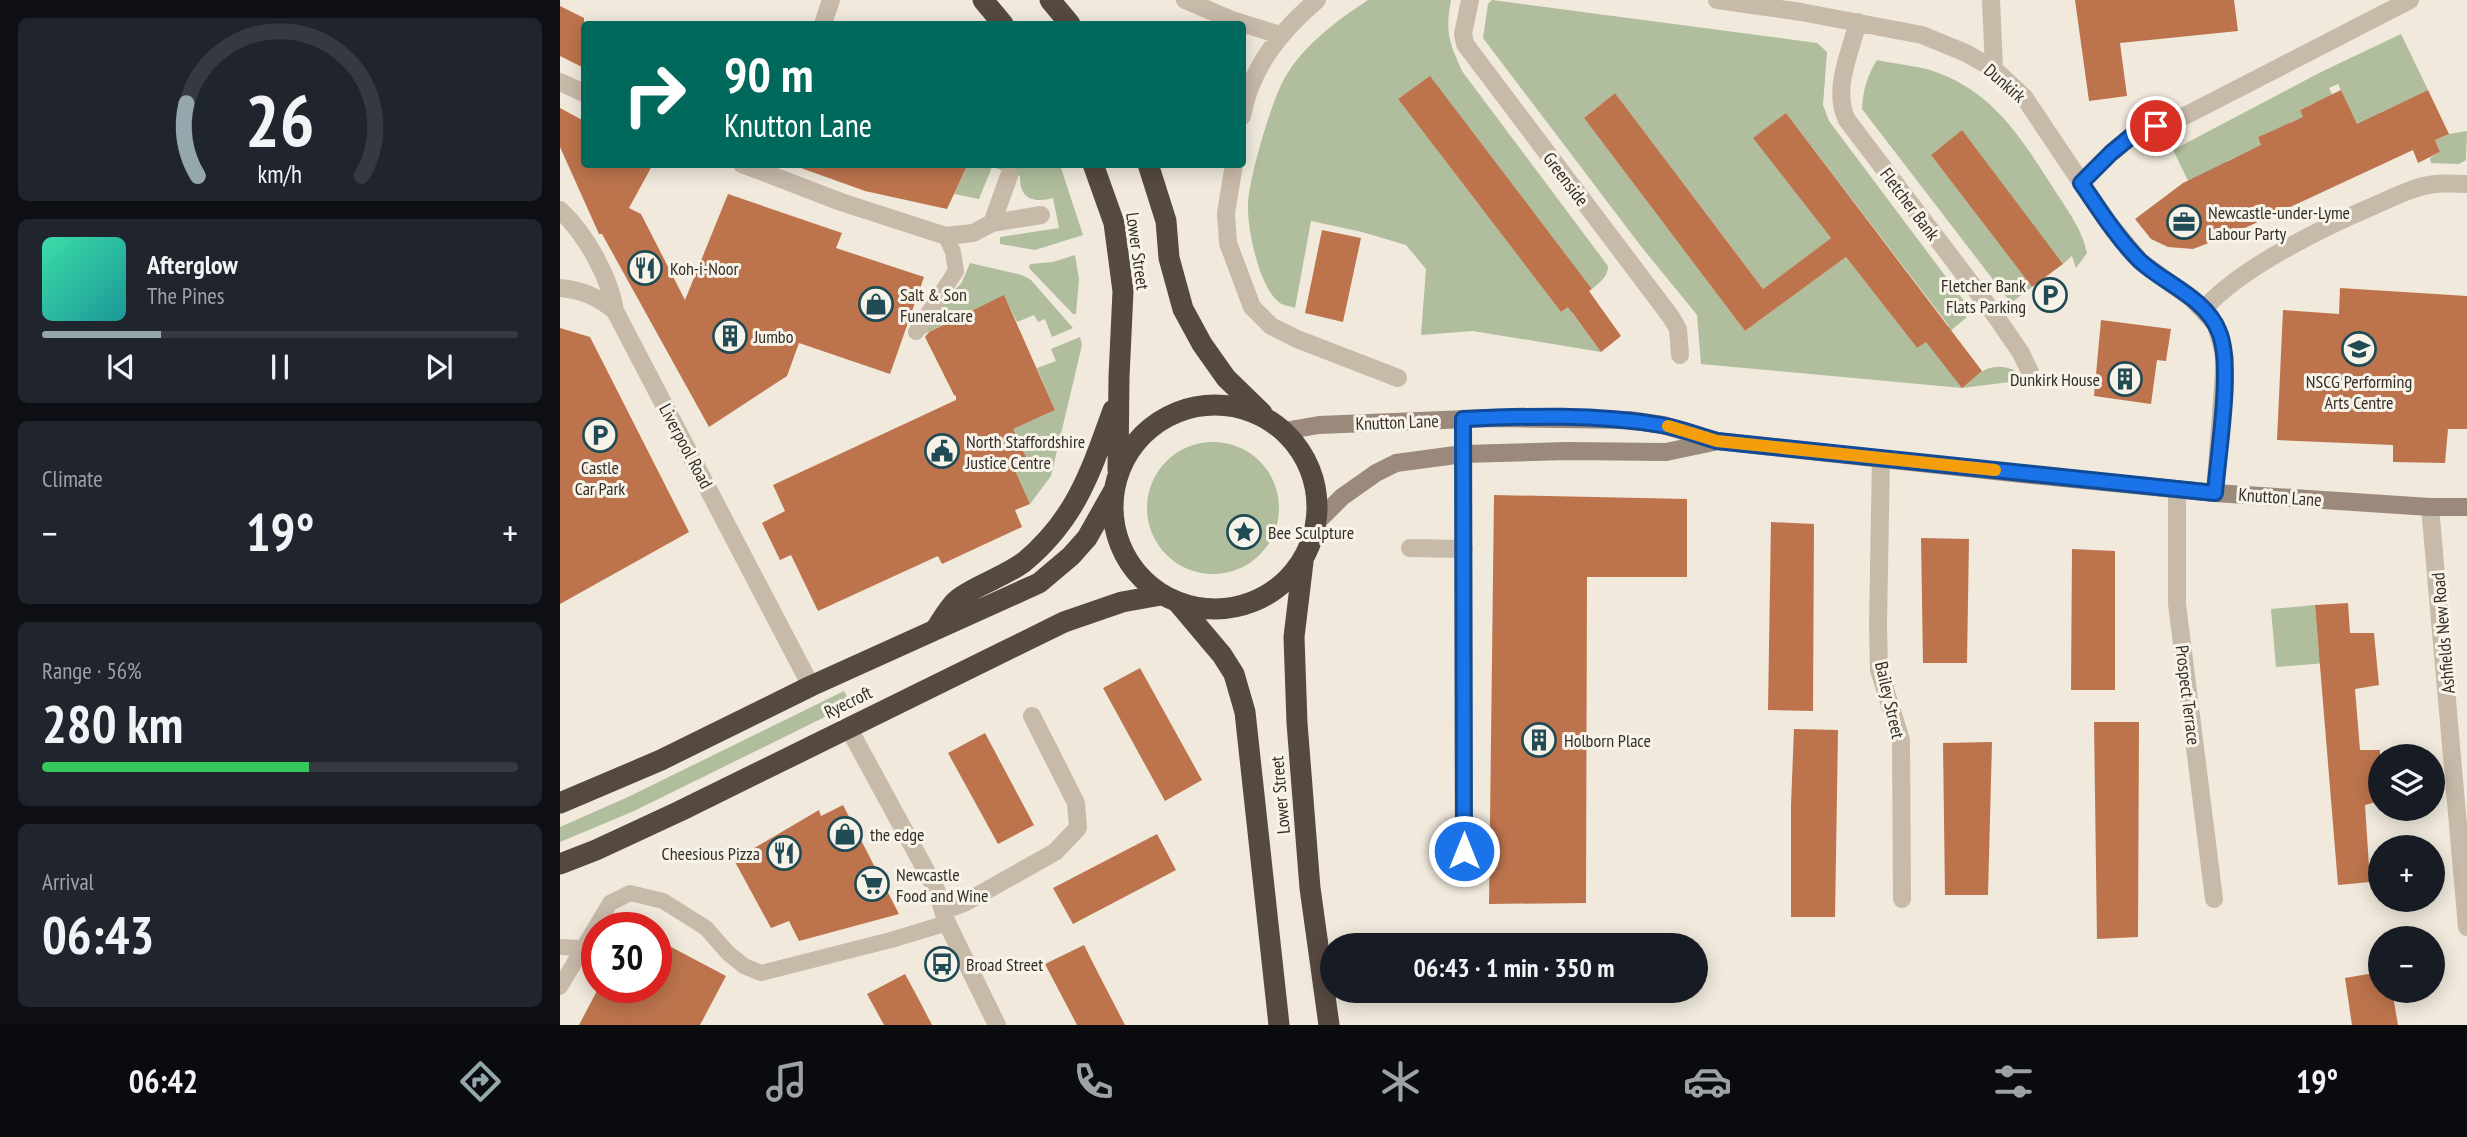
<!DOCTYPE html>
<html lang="en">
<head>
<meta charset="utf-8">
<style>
	:root { --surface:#171b24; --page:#20242c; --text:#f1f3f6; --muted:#9ea1a6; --line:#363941; --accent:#93a7ad }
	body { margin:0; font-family:"PT Sans Narrow",sans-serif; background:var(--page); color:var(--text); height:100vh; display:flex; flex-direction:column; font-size:26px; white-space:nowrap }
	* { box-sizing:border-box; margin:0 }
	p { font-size:23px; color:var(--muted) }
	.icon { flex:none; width:38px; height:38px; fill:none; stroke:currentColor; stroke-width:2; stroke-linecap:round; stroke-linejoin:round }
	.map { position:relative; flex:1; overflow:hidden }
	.panel { display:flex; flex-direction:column; gap:18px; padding:18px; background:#0d0f14; width:560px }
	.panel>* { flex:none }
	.hud { position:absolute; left:21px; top:21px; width:665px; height:147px; border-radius:7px; box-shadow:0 4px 18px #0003; background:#00695c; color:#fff; overflow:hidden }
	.controls { position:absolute; left:1808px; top:744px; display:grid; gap:14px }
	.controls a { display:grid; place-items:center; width:77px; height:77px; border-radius:50%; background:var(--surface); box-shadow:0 4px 18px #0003; font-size:35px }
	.speed { position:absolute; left:21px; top:912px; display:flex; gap:14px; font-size:35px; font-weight:700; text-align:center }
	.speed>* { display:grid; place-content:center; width:91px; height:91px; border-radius:50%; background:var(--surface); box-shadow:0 4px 18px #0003; line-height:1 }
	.speed .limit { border:10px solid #d22; background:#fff; color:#111 }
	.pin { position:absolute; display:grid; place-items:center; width:60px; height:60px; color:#fff; margin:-30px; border:4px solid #fff; border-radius:50%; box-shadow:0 2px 7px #0007 }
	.me { position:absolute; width:77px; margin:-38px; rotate:0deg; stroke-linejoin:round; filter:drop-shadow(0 0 5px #0008) }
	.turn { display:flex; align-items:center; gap:24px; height:147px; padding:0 28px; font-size:32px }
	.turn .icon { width:91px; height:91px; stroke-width:2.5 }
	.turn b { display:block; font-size:49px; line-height:60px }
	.big { font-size:52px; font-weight:800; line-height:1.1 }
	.panel .card { flex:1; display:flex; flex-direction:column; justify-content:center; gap:10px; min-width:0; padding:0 24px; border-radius:10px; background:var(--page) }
	.panel .dial { align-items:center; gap:0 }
	.dial svg { height:182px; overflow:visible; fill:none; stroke:var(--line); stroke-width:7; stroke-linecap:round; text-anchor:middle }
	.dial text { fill:var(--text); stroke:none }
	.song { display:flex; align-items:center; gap:21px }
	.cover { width:84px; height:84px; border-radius:10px; background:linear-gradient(135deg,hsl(160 70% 55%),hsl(180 70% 35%)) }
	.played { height:7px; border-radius:4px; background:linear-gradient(90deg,var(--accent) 25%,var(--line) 25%) }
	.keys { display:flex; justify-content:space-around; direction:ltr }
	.heat { display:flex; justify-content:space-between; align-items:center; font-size:38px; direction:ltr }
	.charge { height:10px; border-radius:5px; background:linear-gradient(90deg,#34c759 56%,var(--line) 0) }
	.trip { position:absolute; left:760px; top:933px; width:388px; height:70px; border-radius:35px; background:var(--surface); box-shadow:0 4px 18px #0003; font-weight:800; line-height:70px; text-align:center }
	.tab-bar { display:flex; height:112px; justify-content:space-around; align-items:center; background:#090b0e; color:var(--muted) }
	.tab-bar .icon { width:49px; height:49px }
	.tab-bar .selected { color:var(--accent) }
	.tab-bar b { font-size:32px; color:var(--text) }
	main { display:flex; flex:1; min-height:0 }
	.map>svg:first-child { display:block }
</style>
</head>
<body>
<main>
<section class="panel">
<div class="card dial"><svg viewBox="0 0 100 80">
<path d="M14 69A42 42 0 1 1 86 69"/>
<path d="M14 69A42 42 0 0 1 9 37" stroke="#93a7ad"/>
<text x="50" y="56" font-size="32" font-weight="700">26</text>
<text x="50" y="72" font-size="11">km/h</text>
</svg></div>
<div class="card">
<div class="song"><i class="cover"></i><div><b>Afterglow</b><p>The Pines</p></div></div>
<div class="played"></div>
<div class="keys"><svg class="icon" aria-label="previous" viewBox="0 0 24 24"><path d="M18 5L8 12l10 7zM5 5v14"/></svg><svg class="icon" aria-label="pause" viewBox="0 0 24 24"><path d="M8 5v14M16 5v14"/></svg><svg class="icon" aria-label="next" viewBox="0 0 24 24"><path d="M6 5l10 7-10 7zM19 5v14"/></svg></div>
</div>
<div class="card"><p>Climate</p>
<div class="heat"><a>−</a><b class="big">19°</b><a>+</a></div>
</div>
<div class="card"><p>Range · 56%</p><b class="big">280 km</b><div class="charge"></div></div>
<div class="card"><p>Arrival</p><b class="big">06:43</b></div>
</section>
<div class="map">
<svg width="1907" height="1025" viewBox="0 0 1907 1025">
	<rect width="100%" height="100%" fill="#f0e9dc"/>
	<!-- green -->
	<path fill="#b0be9d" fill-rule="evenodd" d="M808,0h83c-6,32 -2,42 11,71l146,195c0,11 -8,16 -16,23l-162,-212 -32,22 163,213 27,-21 -16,22 29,39 -128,-21 -52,4 5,-66 -20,-24 -44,-13 -51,-11 -16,87c-4,-2 -11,-2 -15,-5 -21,-15 -33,-74 -32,-100 2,-28 21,-92 33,-118 18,-37 54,-63 87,-85z
		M932,0l325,43 10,9 -4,53 6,16 138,184 -1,13 -35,29 31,40c18,-15 28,-26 52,-17l4,11 -56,7 -261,-24 -4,-49 -57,-70 -157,-207 5,-34zM1055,93l148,196 68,-51 -77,-100 32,-25 163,213 -32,22 -71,-91 -101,74 -161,-213z
		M1841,34l27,56 -48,23 19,43 -12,4 -28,-31 -21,-45 -9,4 6,13 -21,2 -14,7 17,39 -3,3 -15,-33 -9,3 14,34 -13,5 -15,-32 -18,8 14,33 -14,6 -11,-24 -20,9 11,25 -39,17 -26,-53 148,-78z
		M1317,60c17,4 36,5 53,10 62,20 89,65 122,116 13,21 30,42 35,67l-11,15 -4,-12 -9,8 -102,-133 -30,24 101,132 -21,16 -149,-194c1,-19 5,-33 15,-49z
		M1907,131l-1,29 -7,4 -28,-1 -1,-5 10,-6 -5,-12 14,-6z
		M408,165h92l23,70 -48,15 -35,-6v-7l59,-9 -6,-30c-19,5 -34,1 -33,-22l-28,-9 -13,32 -25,-5z
		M515,255l4,24 -3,35h-3l-44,-46 1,-4 23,-2z
		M410,263l52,12 9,5 42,48 -21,9 -7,-18 -7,3 -4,-7 -17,7 -13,-26 -80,38 23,-38 14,-12z
		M520,337l2,8 -31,131 -21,28 -16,-36 -1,-39 42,-19 -18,-42 19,-7 -5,-12z
		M587 508a66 66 0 1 1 132 0a66 66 0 1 1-132 0Z
		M1755,605l4,48 32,-2v10l-75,6 -5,-58z
		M284,691l7,13 -217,107 -74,31v-15l68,-30z"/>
	<!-- building -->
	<path fill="#bd744d" d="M1515,0h159l4,31 -118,12 7,53 -38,5z
		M0,6l24,12v50l-24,-12z
		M870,76l162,213 -3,2 32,45 -20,16 -33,-45 -7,5 -163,-213z
		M1781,90l16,34 71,-34 21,44 -14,6 5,12 -22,11 -5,-13 -181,84 -39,15 -25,-2 -17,-8 -16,-20 48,-36 78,-38 -3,-8 45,-20 -3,-7z
		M1055,93l148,196 68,-51 -78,-100 33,-25 196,258 -20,17 -36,-46 -9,6 -71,-91 -101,74 -161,-213z
		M0,108l24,13v43h69l-24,44 12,6 44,86 43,-106 114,39 -6,15 88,29 -34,97 -91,-31 -12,33 -78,51 -107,-193h-3l-39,-87z
		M1402,130l101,134 -31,23 -101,-132z
		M242,164h166l-21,45 -82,-18 -64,-23z
		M762,230l39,8 -18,84 -38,-9z
		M1780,288l127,8v133h-19l-3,34 -52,-1v-17l-116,-5 6,-130 56,4z
		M444,295l51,115 -42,19 15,33 -14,6 16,36 -15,6 7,17 -80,37 -4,-8 -120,55 -27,-56 -11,5 -18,-37 23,-12 -12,-26 183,-85v-4l-2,-1 -29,-58 4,-5z
		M1541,320l70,9 -5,32 -9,-1 -6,44 -57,-8z
		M0,328l30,9 99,195 -129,72z
		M934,495l193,4v78h-100l-1,326 -97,1z
		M1211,522l43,2 -1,187 -45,-1z
		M1361,538l48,1 -2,124h-44z
		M1512,549l43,2v139h-44z
		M1788,603l2,30h24l5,52 -24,4 5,61h20v51l-15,4 5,77 -32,3 -23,-280z
		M580,668l62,112 -37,21 -62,-113z
		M1534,722h45l-1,215 -41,2z
		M1234,729l44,1 -3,187h-44v-112z
		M425,733l49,92 -36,19 -50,-91z
		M1432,742l-4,153h-43l-2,-152z
		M283,805l56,109 -100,27 -10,-20 -18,7 -37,-68 85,-50 2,6z
		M597,834l19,36 -103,54 -20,-36z
		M96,939l70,37 -26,49h-121l20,-38h57z
		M524,945l13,26 28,54h-48l-32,-61z
		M1820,972v18h12l6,35h-46l-7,-47z
		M345,974l13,24 14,27h-48l-17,-31z"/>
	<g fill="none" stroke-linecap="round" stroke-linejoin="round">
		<!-- lane -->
		<path stroke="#c8baa9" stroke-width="16" d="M356,332l40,-61 -3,-19 -7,-16
			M0,947l21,1
			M0,987l50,-84 20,-10 33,8 43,27 22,25 16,13 17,7 130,-33 56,-17"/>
		<!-- street -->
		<path stroke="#c8baa9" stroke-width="18" d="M625,0l47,20 48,15
			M910,0l-7,34 2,10 206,273 7,12 2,26
			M1157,0l84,12 121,23 44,18 28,16 30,28 83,124 33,40 51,37 25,27 9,33 -10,135
			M1431,0l3,69
			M1298,22c-8,31 -26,68 -11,98l148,195 26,38 9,19
			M263,24l8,-24
			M0,82l24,11
			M682,116c9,-49 38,-84 75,-116
			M182,164l99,38 105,34 27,-3 19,-10 49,-8
			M674,164l-8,49 2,30 24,64 19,19 26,13 101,39
			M1521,183l30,-30 28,-24 34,-7 237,-122
			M0,210c25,23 50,67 55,101l196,375
			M432,223l17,-47
			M0,288c22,2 38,9 55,23
			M1644,309c37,-42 122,-83 174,-105 18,-8 38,-18 57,-20 10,-1 22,0 32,0
			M903,419l1,457
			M1321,458l-3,166 1,46 22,70 1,159
			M1617,489v115l37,295
			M1870,507l37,420
			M850,548l54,1
			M288,727l88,162 11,34 50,102
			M383,911l23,-9 89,-50 23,-24 -2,-25 -44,-87"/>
		<!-- secondary -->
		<path stroke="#9b8a7b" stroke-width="18" d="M724,431l35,-6 173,-7 137,2 34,5 54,16 315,34 183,18 215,14h37
			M757,522l25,-25 34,-24 20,-10 67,-9 104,-3 99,1 48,-10"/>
		<!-- highway -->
		<path stroke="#564940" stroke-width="21" d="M423,0l20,24
			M490,0l20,24
			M533,164l21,59 9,68 -4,86 -1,93
			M588,164l18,57 3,37 14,51 19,35 24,34 36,35
			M553 507a102 102 0 1 1 204 0a102 102 0 1 1-204 0Z
			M743,562l-9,75 3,86 13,165 19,137
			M619,604l43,51 12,19 11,38 34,313
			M375,630c7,-10 14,-24 23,-31 18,-14 46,-22 66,-37 52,-43 67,-91 89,-152
			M0,803l101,-43 150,-74 228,-103 32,-27 16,-18 26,-46
			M0,864l36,-14 84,-39 384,-189 58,-20 39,-7"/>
	</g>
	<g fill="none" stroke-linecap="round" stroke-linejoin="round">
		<!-- route casing -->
		<g stroke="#114b97" stroke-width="18">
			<path id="route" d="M904,851l-1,-432c65,-3 133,-5 198,6 19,3 38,11 56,16l498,52c3,-40 18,-128 4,-161 -13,-34 -54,-48 -79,-71 -23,-23 -41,-52 -59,-78l30,-30 28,-23 17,-4"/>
		</g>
		<!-- route -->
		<use href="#route" stroke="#1a73e8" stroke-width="12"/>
		<!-- slow -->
		<path stroke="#f59e0b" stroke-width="12" d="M1108,426l49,15 278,29"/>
	</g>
	<!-- icons -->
	<defs>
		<g id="office-ring" transform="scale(1.75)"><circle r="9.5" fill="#f8f3e8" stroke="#214b54" stroke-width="1.5"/><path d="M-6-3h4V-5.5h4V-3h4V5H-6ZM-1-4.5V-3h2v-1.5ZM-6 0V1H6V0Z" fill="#214b54"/></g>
		<g id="restaurant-ring" transform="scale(1.75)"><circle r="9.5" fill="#f8f3e8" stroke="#214b54" stroke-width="1.5"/><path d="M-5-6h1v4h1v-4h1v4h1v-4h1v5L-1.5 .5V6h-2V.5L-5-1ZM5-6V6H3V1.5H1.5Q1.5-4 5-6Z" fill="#214b54"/></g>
		<g id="parking-ring" transform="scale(1.75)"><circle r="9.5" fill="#f8f3e8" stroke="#214b54" stroke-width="1.5"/><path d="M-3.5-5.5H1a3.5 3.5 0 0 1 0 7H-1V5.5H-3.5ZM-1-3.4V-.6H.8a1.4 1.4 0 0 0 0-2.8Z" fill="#214b54"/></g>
		<g id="shop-ring" transform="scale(1.75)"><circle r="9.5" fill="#f8f3e8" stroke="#214b54" stroke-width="1.5"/><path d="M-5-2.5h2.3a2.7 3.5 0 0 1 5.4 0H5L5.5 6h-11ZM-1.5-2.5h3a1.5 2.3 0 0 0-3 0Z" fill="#214b54"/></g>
		<g id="building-ring" transform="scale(1.75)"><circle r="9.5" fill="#f8f3e8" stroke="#214b54" stroke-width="1.5"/><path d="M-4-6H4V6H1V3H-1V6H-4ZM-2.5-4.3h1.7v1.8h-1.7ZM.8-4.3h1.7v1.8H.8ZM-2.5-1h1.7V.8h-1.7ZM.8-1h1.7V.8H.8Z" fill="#214b54"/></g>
		<g id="university-ring" transform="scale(1.75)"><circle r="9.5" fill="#f8f3e8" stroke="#214b54" stroke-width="1.5"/><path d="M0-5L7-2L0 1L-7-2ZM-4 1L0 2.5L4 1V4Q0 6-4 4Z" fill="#214b54"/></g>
		<g id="civic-ring" transform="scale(1.75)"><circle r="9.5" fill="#f8f3e8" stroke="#214b54" stroke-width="1.5"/><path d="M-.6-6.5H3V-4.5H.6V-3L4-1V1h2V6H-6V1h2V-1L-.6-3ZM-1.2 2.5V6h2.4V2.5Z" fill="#214b54"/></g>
		<g id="sight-ring" transform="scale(1.75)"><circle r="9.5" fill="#f8f3e8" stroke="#214b54" stroke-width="1.5"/><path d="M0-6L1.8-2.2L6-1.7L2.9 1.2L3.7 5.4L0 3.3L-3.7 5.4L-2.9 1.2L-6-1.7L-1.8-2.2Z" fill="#214b54"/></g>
		<g id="supermarket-ring" transform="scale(1.75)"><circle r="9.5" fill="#f8f3e8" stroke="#214b54" stroke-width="1.5"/><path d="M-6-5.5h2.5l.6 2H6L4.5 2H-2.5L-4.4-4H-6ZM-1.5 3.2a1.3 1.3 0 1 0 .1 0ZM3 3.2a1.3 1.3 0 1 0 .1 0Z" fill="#214b54"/></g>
		<g id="bus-ring" transform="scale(1.75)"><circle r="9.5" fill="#f8f3e8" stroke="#214b54" stroke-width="1.5"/><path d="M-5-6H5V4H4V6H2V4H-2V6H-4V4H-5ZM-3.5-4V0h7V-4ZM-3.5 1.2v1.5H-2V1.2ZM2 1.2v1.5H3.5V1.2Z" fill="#214b54"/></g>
	</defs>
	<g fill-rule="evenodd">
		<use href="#office-ring" x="1624" y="222"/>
		<use href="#restaurant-ring" x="85" y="268"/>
		<use href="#parking-ring" x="1490" y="295"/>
		<use href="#shop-ring" x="316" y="304"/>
		<use href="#building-ring" x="170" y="336"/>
		<use href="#university-ring" x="1799" y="349"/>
		<use href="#building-ring" x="1565" y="379"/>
		<use href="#parking-ring" x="40" y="435"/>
		<use href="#civic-ring" x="382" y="451"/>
		<use href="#sight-ring" x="684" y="532"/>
		<use href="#building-ring" x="979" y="740"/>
		<use href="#shop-ring" x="285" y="834"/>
		<use href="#restaurant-ring" x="224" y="853"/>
		<use href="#supermarket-ring" x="312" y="884"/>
		<use href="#bus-ring" x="382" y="964"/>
	</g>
	<g text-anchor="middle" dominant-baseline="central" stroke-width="6" stroke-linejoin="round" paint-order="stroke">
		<!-- street labels -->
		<g font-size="18" fill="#352e28" stroke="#f8f3e8">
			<text transform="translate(1445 83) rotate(41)">Dunkirk</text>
			<text transform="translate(1006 179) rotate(53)">Greenside</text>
			<text transform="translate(1350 204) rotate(53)">Fletcher Bank</text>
			<text transform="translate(578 251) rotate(82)">Lower Street</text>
			<text transform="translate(837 422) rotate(-2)">Knutton Lane</text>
			<text transform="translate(126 446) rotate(62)">Liverpool Road</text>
			<text transform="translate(1720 497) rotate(4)">Knutton Lane</text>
			<text transform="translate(1883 633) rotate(-95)">Ashfields New Road</text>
			<text transform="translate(1628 695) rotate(83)">Prospect Terrace</text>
			<text transform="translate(1330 700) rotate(77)">Bailey Street</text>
			<text transform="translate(288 702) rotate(-26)">Ryecroft</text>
			<text transform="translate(720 795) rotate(-95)">Lower Street</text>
		</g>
		<!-- poi labels -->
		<g font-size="18" fill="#352e28" stroke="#f8f3e8" text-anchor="start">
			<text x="1648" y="212">Newcastle-under-Lyme<tspan x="1648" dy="21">Labour Party</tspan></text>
			<text x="110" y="268">Koh-i-Noor</text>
			<text x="1466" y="285" text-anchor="end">Fletcher Bank<tspan x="1466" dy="21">Flats Parking</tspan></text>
			<text x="340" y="294">Salt &amp; Son<tspan x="340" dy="21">Funeralcare</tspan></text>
			<text x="194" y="336">Jumbo</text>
			<text x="1540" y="379" text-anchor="end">Dunkirk House</text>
			<text x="1799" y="381" text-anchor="middle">NSCG Performing<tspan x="1799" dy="21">Arts Centre</tspan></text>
			<text x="406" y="441">North Staffordshire<tspan x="406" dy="21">Justice Centre</tspan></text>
			<text x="40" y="467" text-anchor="middle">Castle<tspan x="40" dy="21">Car Park</tspan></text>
			<text x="708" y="532">Bee Sculpture</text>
			<text x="1004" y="740">Holborn Place</text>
			<text x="310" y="834">the edge</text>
			<text x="200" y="853" text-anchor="end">Cheesious Pizza</text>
			<text x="336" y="874">Newcastle<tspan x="336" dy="21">Food and Wine</tspan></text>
			<text x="406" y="964">Broad Street</text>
		</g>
	</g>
</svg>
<div class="controls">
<a><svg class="icon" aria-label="layers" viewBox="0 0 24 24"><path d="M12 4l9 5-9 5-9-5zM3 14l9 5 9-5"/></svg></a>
<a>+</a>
<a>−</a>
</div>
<div class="speed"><div class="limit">30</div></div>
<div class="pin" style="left:1596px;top:126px;background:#d93025"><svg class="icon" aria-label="arrive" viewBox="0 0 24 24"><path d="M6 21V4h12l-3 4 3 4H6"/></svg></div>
<svg class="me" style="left:904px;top:851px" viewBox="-20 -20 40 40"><circle r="17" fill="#1a73e8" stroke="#fff" stroke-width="3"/><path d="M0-11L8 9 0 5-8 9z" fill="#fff"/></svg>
<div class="trip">06:43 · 1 min · 350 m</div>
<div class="hud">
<div class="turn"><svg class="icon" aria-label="right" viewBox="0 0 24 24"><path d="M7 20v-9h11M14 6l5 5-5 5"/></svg><div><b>90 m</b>Knutton Lane</div></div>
</div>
</div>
</main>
<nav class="tab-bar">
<b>06:42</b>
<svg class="icon selected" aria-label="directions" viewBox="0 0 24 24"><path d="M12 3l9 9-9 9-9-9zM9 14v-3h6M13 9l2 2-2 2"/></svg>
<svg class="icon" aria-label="music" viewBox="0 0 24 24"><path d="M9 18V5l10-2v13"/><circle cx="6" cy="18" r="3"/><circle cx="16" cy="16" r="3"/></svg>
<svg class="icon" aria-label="phone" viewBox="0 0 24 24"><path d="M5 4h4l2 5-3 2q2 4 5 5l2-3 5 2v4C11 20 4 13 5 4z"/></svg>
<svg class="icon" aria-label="climate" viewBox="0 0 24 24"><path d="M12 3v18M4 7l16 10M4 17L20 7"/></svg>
<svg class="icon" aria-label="car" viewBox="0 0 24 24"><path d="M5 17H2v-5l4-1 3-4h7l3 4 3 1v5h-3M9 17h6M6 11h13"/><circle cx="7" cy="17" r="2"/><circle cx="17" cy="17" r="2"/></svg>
<svg class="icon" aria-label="filters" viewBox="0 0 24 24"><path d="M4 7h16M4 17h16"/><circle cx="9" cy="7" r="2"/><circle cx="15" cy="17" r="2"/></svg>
<b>19°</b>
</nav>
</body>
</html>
